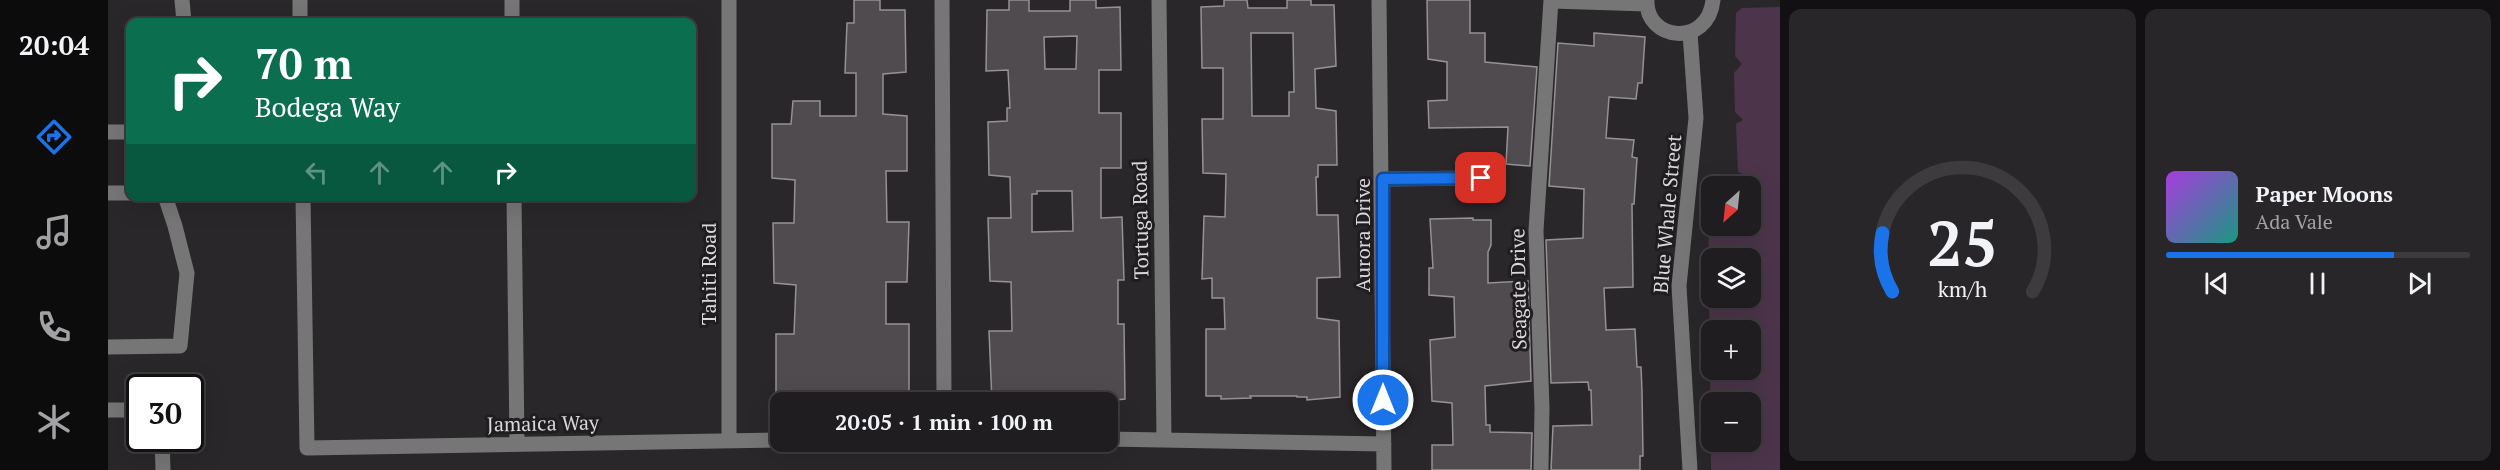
<!DOCTYPE html>
<html lang="en">
<head>
<meta charset="utf-8">
<style>
	:root { --surface:#201d20; --page:#282629; --text:#f1f3f6; --muted:#a2a2a5; --line:#3d3b3e; --accent:#1a73e8 }
	body { margin:0; font-family:"PT Serif",serif; background:var(--page); color:var(--text); height:100vh; display:flex; flex-direction:column; font-size:22px; white-space:nowrap }
	* { box-sizing:border-box; margin:0 }
	p { font-size:20px; color:var(--muted) }
	.icon { flex:none; width:33px; height:33px; fill:none; stroke:currentColor; stroke-width:2; stroke-linecap:round; stroke-linejoin:round }
	.map { position:relative; flex:1; overflow:hidden }
	.side { display:flex; flex-direction:column; gap:9px; padding:9px; background:#121012; width:720px }
	.side>* { flex:none }
	.top-card { position:absolute; left:18px; top:18px; width:570px; height:183px; border-radius:12px; box-shadow:0 6px 24px #0002,0 0 0 2px var(--line); background:#0b6e4f; color:#fff; overflow:hidden }
	.needle { width:39px; rotate:207deg }
	.tools { position:absolute; left:1593px; top:176px; display:grid; gap:12px }
	.tools a { display:grid; place-items:center; width:60px; height:60px; border-radius:12px; background:var(--surface); box-shadow:0 6px 24px #0002,0 0 0 2px var(--line); font-size:30px }
	.speed { position:absolute; left:18px; top:374px; display:flex; gap:12px; font-size:30px; font-weight:700; text-align:center }
	.speed>* { display:grid; place-content:center; width:78px; height:78px; border-radius:50%; background:var(--surface); box-shadow:0 6px 24px #0002,0 0 0 2px var(--line); line-height:1 }
	.speed .limit { border:3px solid #111; border-radius:9px; background:#fff; color:#111 }
	.pin { position:absolute; display:grid; place-items:center; width:51px; height:51px; color:#fff; margin:-26px; border-radius:12px; box-shadow:0 3px 9px #0006 }
	.me { position:absolute; width:66px; margin:-33px; rotate:0deg; stroke-linejoin:round; filter:drop-shadow(0 0 4px #0008) }
	.turn { display:flex; align-items:center; gap:21px; height:126px; padding:0 30px; font-size:27px }
	.turn .icon { width:78px; height:78px; stroke-width:2.5 }
	.turn b { display:block; font-size:42px; line-height:51px }
	.lanes { display:flex; align-items:center; height:57px; padding:0 30px; background:#0003; justify-content:center; gap:30px; direction:ltr }
	.lanes .off { opacity:.35 }
	.side .widget { flex:1; display:flex; flex-direction:column; justify-content:center; gap:9px; min-width:0; padding:0 21px; border-radius:12px; background:var(--page) }
	.side .dial { align-items:center; gap:0 }
	.dial svg { height:156px; overflow:visible; fill:none; stroke:var(--line); stroke-width:7; stroke-linecap:round; text-anchor:middle }
	.dial text { fill:var(--text); stroke:none }
	.song { display:flex; align-items:center; gap:18px }
	.cover { width:72px; height:72px; border-radius:9px; background:linear-gradient(135deg,hsl(280 70% 55%),hsl(170 70% 35%)) }
	.played { height:6px; border-radius:3px; background:linear-gradient(90deg,var(--accent) 75%,var(--line) 75%) }
	.keys { display:flex; justify-content:space-around; direction:ltr }
	.side .tiles { flex:1; display:grid; gap:9px; grid-template-columns:repeat(2,1fr) }
	.trip { position:absolute; left:662px; top:392px; width:348px; height:60px; border-radius:12px; background:var(--surface); box-shadow:0 6px 24px #0002,0 0 0 2px var(--line); font-weight:800; line-height:60px; text-align:center }
	main { display:flex; flex:1; min-height:0 }
	.menu { display:flex; flex-direction:column; width:108px; justify-content:space-around; align-items:center; background:#0d0c0d; color:var(--muted) }
	.menu .icon { width:42px; height:42px }
	.menu .current { color:var(--accent) }
	.menu b { font-size:27px; color:var(--text) }
	.map>svg:first-child { display:block }
</style>
</head>
<body>
<main>
<nav class="menu">
<b>20:04</b>
<svg class="icon current" aria-label="directions" viewBox="0 0 24 24"><path d="M12 3l9 9-9 9-9-9zM9 14v-3h6M13 9l2 2-2 2"/></svg>
<svg class="icon" aria-label="music" viewBox="0 0 24 24"><path d="M9 18V5l10-2v13"/><circle cx="6" cy="18" r="3"/><circle cx="16" cy="16" r="3"/></svg>
<svg class="icon" aria-label="phone" viewBox="0 0 24 24"><path d="M5 4h4l2 5-3 2q2 4 5 5l2-3 5 2v4C11 20 4 13 5 4z"/></svg>
<svg class="icon" aria-label="climate" viewBox="0 0 24 24"><path d="M12 3v18M4 7l16 10M4 17L20 7"/></svg>
</nav>
<div class="map">
<svg width="1672" height="470" viewBox="0 0 1672 470">
	<rect width="100%" height="100%" fill="#2a272a"/>
	<!-- green -->
	<path fill="#4c354a" fill-rule="evenodd" d="M1672,7v463h-69l-3,-295h37l-7,-3 -2,-48 7,-4 -8,-8 -1,-39 8,-9 -7,-8 1,-43 6,-5zM1604,186h38v39h-38zM1604,258h38v39h-38zM1604,330h38v39h-38zM1604,402h38v39h-38z"/>
	<!-- building -->
	<path fill="#4f4b4e" stroke="#959194" stroke-width="1.5" fill-rule="evenodd" d="M746,0h26v10h25l1,62 -23,2v40l24,2v55h-21l1,51h22l-2,60h-21v42h23v78h-133v-68h18l2,-49 -22,-2 -1,-60h21l1,-43 -23,-2v-54h19l2,-23h27v15h36v-43h-11l2,-50h7z
		M901,0h20v11h41v-11h26v8l24,-1 1,63h-22v43h22v55h-20v50l21,-1 2,63h-6v44h6l1,75 -32,3 -12,-2v-2h-46v3l-43,1 -3,-71h23l-1,-49 -21,-1 -2,-63h23l-1,-41 -21,-2 -1,-53 19,-1v-13h3l-2,-38 -22,1 1,-61h22zM969,36l-1,33h-31l-1,-32zM929,191h35l1,40 -41,1v-38h5z
		M1116,0h23l1,8h39v-8h24v5h23l2,61 -21,3 1,39 20,3 1,54h-19v12h-2l1,38h21l2,62 -23,1v40l22,3 1,76 -33,3v-3h-10v-1h-47l1,2 -30,1v-3h-15v-67h19l-1,-31h-12v-20l-10,1 2,-63 21,1 1,-43 -23,-1 -1,-54h21v-51h-21l-1,-61 23,-1zM1143,33h42l1,59h-5v24h-37z
		M1319,0h43v33h15v29l52,5 -7,99 -24,-2 2,-37 -79,1 -1,-27 19,-1v-38l-19,-3z
		M1486,33l51,4 -3,46h-4l-2,16 -27,-2 -3,41 28,2 -2,17 5,1 -3,46h-2l1,83 -29,1 2,42 29,-1 2,38h4l1,24 1,65h-3v14h-89l2,-44 39,-1 -1,-35h-2l-1,-8 -37,1 -5,-143 37,-2 1,-49 -35,-3 9,-143 36,3z
		M1365,218v2h18v25l-3,7v31l40,-2 3,100 -46,5 1,39h4v7l42,1 -1,37h-99v-25h21l-1,-42 -20,-2 -2,-61 25,-3 -1,-40 -25,-2v-27h4l-3,-49z"/>
	<g fill="none" stroke-linecap="round" stroke-linejoin="round">
		<!-- minor -->
		<path stroke="#777677" stroke-width="15" d="M74,0l2,22
			M192,0v22
			M404,0v22
			M834,0l2,402
			M1051,0l5,440
			M1271,0l5,470
			M1539,0c-2,41 61,48 66,0
			M1444,1l95,3
			M0,132h22
			M1275,179l98,-1
			M0,193h22
			M195,196l4,252 473,-8
			M406,196l3,248
			M0,347l72,-1 7,-73 -12,-47 -10,-30
			M0,410h32
			M54,438l1,32
			M999,439l277,5
			M621,441v-441
			M1433,470l1,-62 -6,-178 15,-230
			M1582,470l-11,-184 17,-168 -6,-85"/>
	</g>
	<g fill="none" stroke-linecap="round" stroke-linejoin="round">
		<!-- route casing -->
		<g stroke="#114b97" stroke-width="15">
			<path id="route" d="M1275,400v-221l98,-1"/>
		</g>
		<!-- route -->
		<use href="#route" stroke="#1a73e8" stroke-width="10"/>
	</g>
	<g text-anchor="middle" dominant-baseline="central" stroke-width="6" stroke-linejoin="round" paint-order="stroke">
		<!-- street labels -->
		<g font-size="20" fill="#d9d7d9" stroke="#201d20">
			<text transform="translate(1559 214) rotate(-85)">Blue Whale Street</text>
			<text transform="translate(1032 220) rotate(-91)">Tortuga Road</text>
			<text transform="translate(1254 235) rotate(-90)">Aurora Drive</text>
			<text transform="translate(600 274) rotate(-90)">Tahiti Road</text>
			<text transform="translate(1410 289) rotate(-91)">Seagate Drive</text>
			<text transform="translate(435 423) rotate(-1)">Jamaica Way</text>
		</g>
	</g>
</svg>
<div class="tools">
<a><svg class="needle" viewBox="-14 -14 28 28"><path d="M0-13l5 13h-10z" fill="#e53935"/><path d="M0 13l5-13h-10z" fill="#a2a2a5"/></svg></a>
<a><svg class="icon" aria-label="layers" viewBox="0 0 24 24"><path d="M12 4l9 5-9 5-9-5zM3 14l9 5 9-5"/></svg></a>
<a>+</a>
<a>−</a>
</div>
<div class="speed"><div class="limit">30</div></div>
<div class="pin" style="left:1373px;top:178px;background:#d93025"><svg class="icon" aria-label="arrive" viewBox="0 0 24 24"><path d="M6 21V4h12l-3 4 3 4H6"/></svg></div>
<svg class="me" style="left:1275px;top:400px" viewBox="-20 -20 40 40"><circle r="17" fill="#1a73e8" stroke="#fff" stroke-width="3"/><path d="M0-11L8 9 0 5-8 9z" fill="#fff"/></svg>
<div class="trip">20:05 · 1 min · 100 m</div>
<div class="top-card">
<div class="turn"><svg class="icon" aria-label="right" viewBox="0 0 24 24"><path d="M7 20v-9h11M14 6l5 5-5 5"/></svg><div><b>70 m</b>Bodega Way</div></div>
<div class="lanes"><svg class="icon off" aria-label="left" viewBox="0 0 24 24"><path d="M17 20v-9H6M10 6l-5 5 5 5"/></svg><svg class="icon off" aria-label="ahead" viewBox="0 0 24 24"><path d="M12 20V5M6 11l6-6 6 6"/></svg><svg class="icon off" aria-label="ahead" viewBox="0 0 24 24"><path d="M12 20V5M6 11l6-6 6 6"/></svg><svg class="icon" aria-label="right" viewBox="0 0 24 24"><path d="M7 20v-9h11M14 6l5 5-5 5"/></svg></div>
</div>
</div>
<section class="side">
<div class="tiles">
<div class="widget dial"><svg viewBox="0 0 100 80">
<path d="M14 69A42 42 0 1 1 86 69"/>
<path d="M14 69A42 42 0 0 1 9 39" stroke="#1a73e8"/>
<text x="50" y="56" font-size="32" font-weight="700">25</text>
<text x="50" y="72" font-size="11">km/h</text>
</svg></div>
<div class="widget">
<div class="song"><i class="cover"></i><div><b>Paper Moons</b><p>Ada Vale</p></div></div>
<div class="played"></div>
<div class="keys"><svg class="icon" aria-label="previous" viewBox="0 0 24 24"><path d="M18 5L8 12l10 7zM5 5v14"/></svg><svg class="icon" aria-label="pause" viewBox="0 0 24 24"><path d="M8 5v14M16 5v14"/></svg><svg class="icon" aria-label="next" viewBox="0 0 24 24"><path d="M6 5l10 7-10 7zM19 5v14"/></svg></div>
</div>
</div>
</section>
</main>
</body>
</html>
